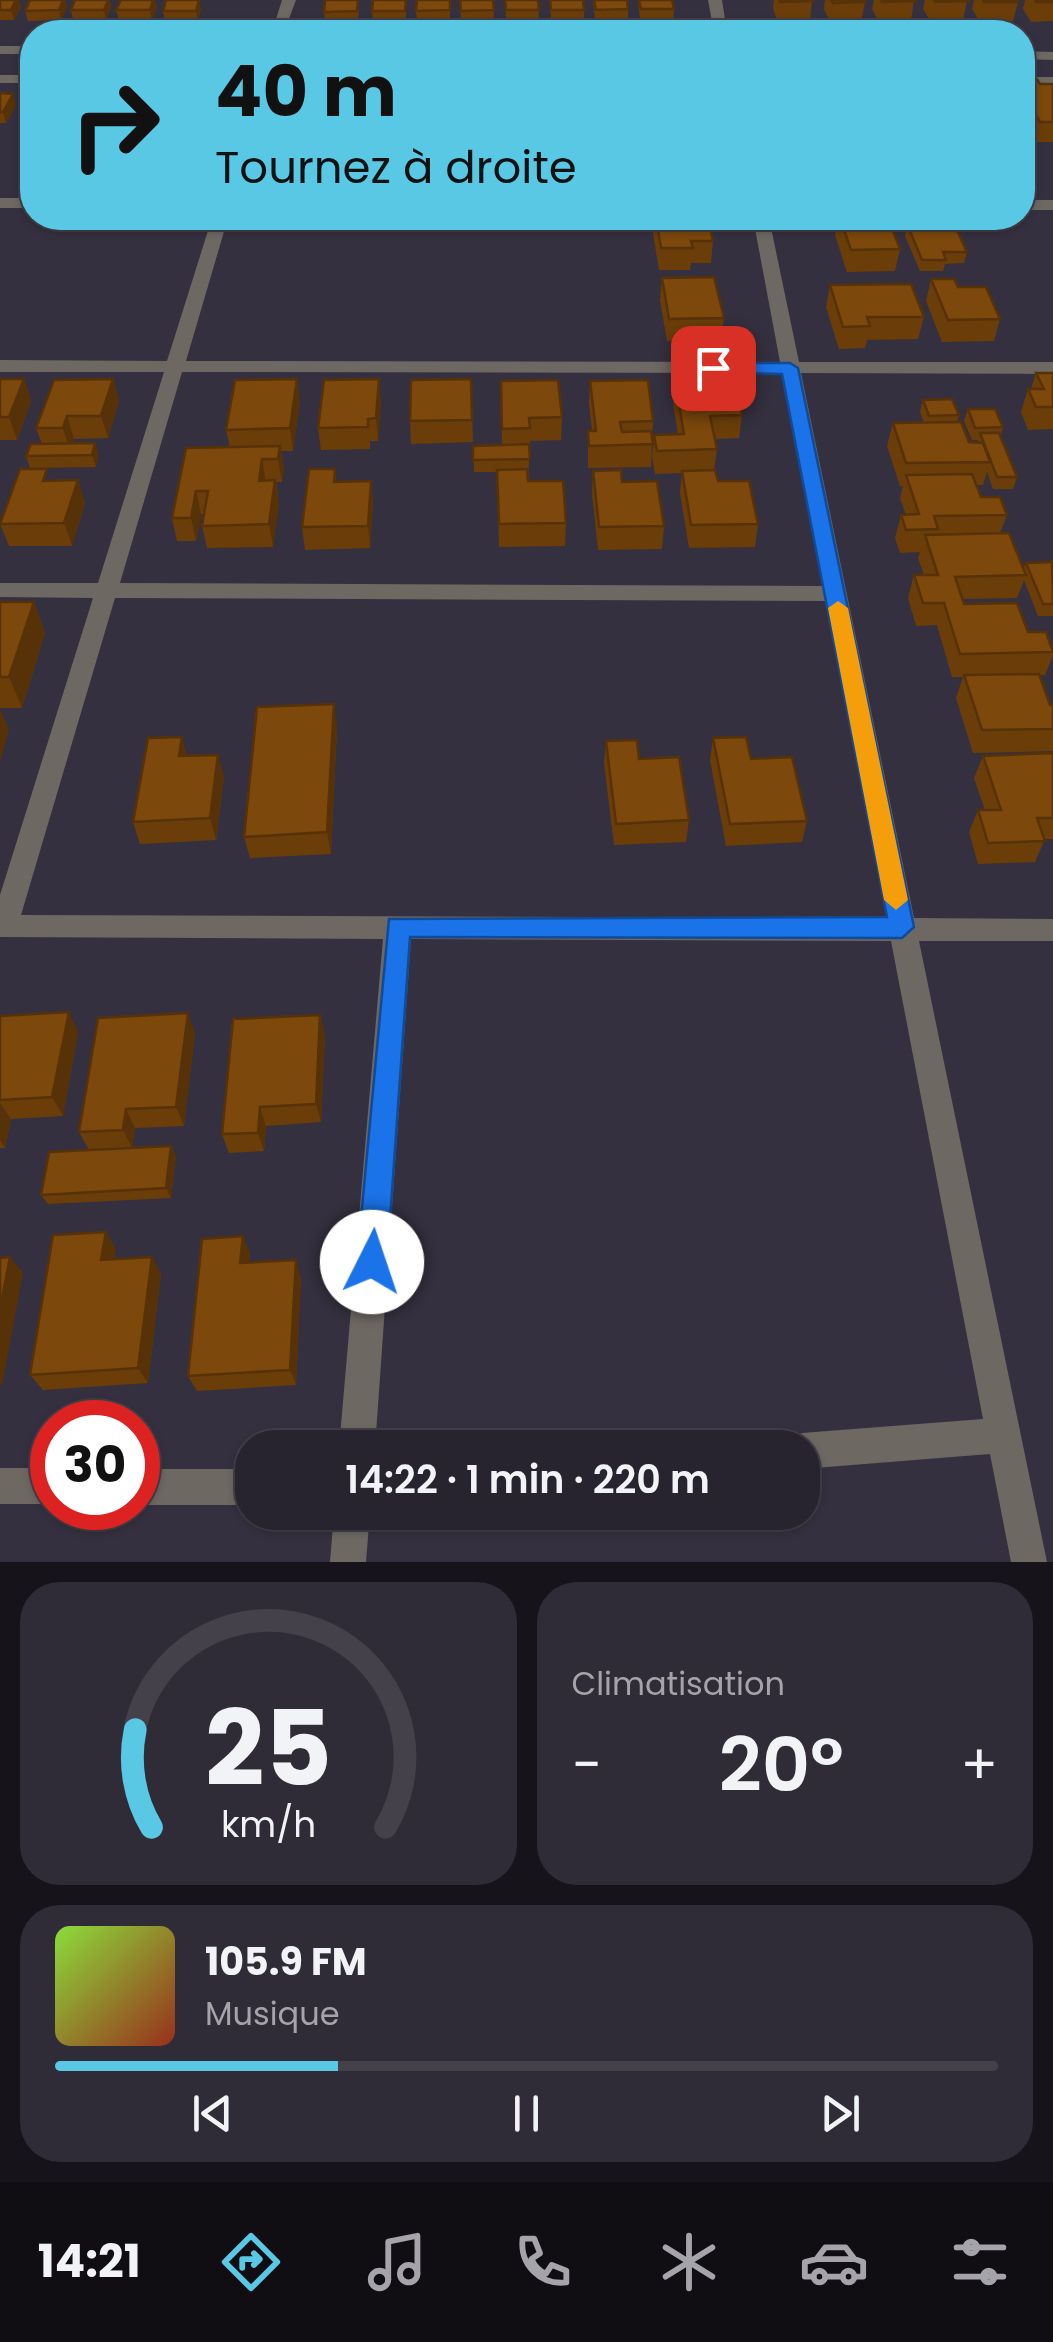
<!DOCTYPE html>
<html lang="fr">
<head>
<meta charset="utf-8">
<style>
	:root { --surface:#28242f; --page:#302c37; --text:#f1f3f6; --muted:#a5a4aa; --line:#44414b; --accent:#59c8e4 }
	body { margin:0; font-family:Poppins,sans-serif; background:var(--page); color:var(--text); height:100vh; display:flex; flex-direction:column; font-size:38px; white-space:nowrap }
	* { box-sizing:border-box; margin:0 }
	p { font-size:32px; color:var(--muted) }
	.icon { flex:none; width:55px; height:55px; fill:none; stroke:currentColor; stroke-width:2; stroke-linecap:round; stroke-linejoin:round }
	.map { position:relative; height:1562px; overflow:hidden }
	.side { display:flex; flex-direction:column; gap:20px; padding:20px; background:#16141a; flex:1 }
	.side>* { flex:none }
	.banner { position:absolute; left:20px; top:20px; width:1015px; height:210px; border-radius:40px; box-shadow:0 2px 8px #0004,0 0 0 2px var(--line); background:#59c8e4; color:#111; overflow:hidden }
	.speed { position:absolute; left:30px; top:1400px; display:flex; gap:20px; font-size:50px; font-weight:700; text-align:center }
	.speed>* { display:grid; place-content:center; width:130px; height:130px; border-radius:50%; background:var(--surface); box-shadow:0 2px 8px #0004,0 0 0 2px var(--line); line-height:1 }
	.speed .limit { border:15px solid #d22; background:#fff; color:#111 }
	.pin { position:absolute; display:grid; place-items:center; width:85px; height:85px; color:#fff; margin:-42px; border-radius:20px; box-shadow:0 5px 15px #0006 }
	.me { position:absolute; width:110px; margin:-55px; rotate:4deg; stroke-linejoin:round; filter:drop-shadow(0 0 8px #0008) }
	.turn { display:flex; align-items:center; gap:35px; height:210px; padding:0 30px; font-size:45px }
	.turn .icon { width:130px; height:130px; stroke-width:2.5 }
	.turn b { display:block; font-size:70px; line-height:85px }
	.big { font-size:75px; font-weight:600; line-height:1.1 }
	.side .tile { flex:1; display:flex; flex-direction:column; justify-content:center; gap:15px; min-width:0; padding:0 35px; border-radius:40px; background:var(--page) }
	.side .dial { align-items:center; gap:0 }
	.dial svg { height:260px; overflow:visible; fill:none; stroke:var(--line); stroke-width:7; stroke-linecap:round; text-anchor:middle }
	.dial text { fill:var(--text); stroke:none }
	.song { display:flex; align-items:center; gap:30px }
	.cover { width:120px; height:120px; border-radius:15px; background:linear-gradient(135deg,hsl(90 70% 55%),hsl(10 70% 35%)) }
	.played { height:10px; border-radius:5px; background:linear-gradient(90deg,var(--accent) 30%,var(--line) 30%) }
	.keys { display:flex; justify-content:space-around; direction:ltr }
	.heat { display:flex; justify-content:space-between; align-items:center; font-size:55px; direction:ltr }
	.side .tiles { flex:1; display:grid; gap:20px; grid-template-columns:1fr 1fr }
	.tile:last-child { grid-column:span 2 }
	.trip { position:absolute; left:235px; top:1430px; width:585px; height:100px; border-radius:40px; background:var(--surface); box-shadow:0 2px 8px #0004,0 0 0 2px var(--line); font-weight:600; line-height:100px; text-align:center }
	.dock { display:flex; height:160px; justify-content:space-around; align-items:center; background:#100e13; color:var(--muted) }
	.dock .icon { width:70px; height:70px }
	.dock .selected { color:var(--accent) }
	.dock b { font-size:45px; color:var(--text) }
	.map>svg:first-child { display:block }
</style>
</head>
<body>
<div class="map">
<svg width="1053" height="1562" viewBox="0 0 1053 1562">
	<rect width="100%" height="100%" fill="#35303f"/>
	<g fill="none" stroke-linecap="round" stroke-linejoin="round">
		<!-- minor -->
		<path fill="#6d6862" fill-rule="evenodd" d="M282,0h14l-12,32h-12z
			M708,0h14l5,32h-13z
			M0,46h32v8h-32z
			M1022,51l31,1v8l-31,-1z
			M0,75h32v8h-32z
			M1022,77h31v8h-31z
			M0,198h32v10h-32z
			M1022,200h31v10h-31z
			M212,218h16l-42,143 594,1 -27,-144h16l30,144h254v12l-252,-1 113,545 139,1v22h-134l128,621h-36l-21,-108 -188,15v-21h-16l4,-9 12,-6 181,-14 -92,-478 -480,-2 -36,509h-36l44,-509 -383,-2v-42l93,-297 -93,-1v-14h98l66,-211h-164v-12l167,1zM182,372l601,1 40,213 -703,-3zM115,598l711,3 61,317 -866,-3z
			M0,1468h52v36h-52z
			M138,1469h114v36h-114z
			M334,1512h36l-4,50h-36z"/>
	</g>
	<!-- wall -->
	<path fill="#6b3e09" d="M0,0h19l2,7 -7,13h-14z
		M30,0h35l2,7 -6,13 -33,1 -3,-10z
		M75,0h35l1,7 -5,13h-33l-2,-10z
		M121,0h34l2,7 -5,13h-33l-3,-10z
		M406,0v21h-33l-1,-10z
		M450,0v21h-33l-1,-10z
		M460,0h33l1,20 -33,1z
		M505,0h33l1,20h-33z
		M550,0l34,10v10h-33z
		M593,0l35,9v10l-33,1z
		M638,0h34l2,9 -1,10 -33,1z
		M774,0h38l-2,21h-33l-4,-13z
		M825,0h39l1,2 -4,20h-31l-6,-13z
		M874,0h40l-3,21 -32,1 -7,-13z
		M925,0h42l-4,21 -32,1 -8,-13z
		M974,0h43l1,2 -5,19 -33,1 -8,-13z
		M1025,0h28v21l-22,1 -8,-13z
		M201,8l-3,13h-33l-2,-10z
		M359,9l-1,13h-33l-1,-10z
		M1022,78l18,6h13v58h-19l-12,-21z
		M0,93l16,12 -10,18h-6z
		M654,218h54l5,23 -2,22h-20l-1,7h-31l-6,-37z
		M838,218h50l12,31 -5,22 -48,1 -12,-37z
		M907,224l60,28 -3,11 -19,1 -2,7h-23l-15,-35z
		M662,278l62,40 -3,22 -54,1 -7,-41z
		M931,279l27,8 42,32 -6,22 -52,1 -16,-41z
		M830,285l94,32 -6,22 -51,1 -2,8 -26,1 -13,-42z
		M1036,373h17v56l-25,1 -7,-18 7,-23h3z
		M0,379h24l7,22 -14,39h-17z
		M113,379l6,22 -11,37 -34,1 -2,5 23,-1 3,12 -2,12 -66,1 -4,-12 16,-12 -6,-16z
		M471,379l2,63 -62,2 -1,-23z
		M501,381l61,36 -1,23 -31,1 -2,40 38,42 -1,23 -66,1 -2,-75h-23l-1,-26 29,-1z
		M590,381l63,40 -2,46 -63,1v-37h4l-3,-28z
		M675,381l67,34 -3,23 -24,1 2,10 -3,21 4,11 40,43 -3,23 -66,1 -9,-55 2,-20 -27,1 -3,-17 2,-22 24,-1 -5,-30z
		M923,400l36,15 -2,7 12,20 8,1 1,-3h-6l-8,-19 4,-12 35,18 -3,9 17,41 -4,12h-20l-6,-17 -4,13h-7l5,12 26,18 -7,18 23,36 3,-6 27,2v51h-15l-14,-36 -7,18 -54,1 1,5 64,28 25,18v5l-8,20h-6l11,30h3v46l-80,2 -17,-55 7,-21h-11l-15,-52 -21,1 -8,-28 6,-23h10l-6,-17 2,-6 -20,1 -5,-15 6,-23h5l-6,-17 3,-12h-3l-13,-40 6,-23h31l-4,-11z
		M300,401l-7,50h-12l3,18 -2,13h-6l3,21 -6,44 -66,1 -5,-22 2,-12h-3l-5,27h-19l-5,-23 58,-71 -4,-17z
		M381,401l-3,40h-8v8l-49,1 -3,-22z
		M335,469l1,13 35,-1 2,22 -3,45 -65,2 -3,-23z
		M593,471l29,11 42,44 -2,23 -64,1 -6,-57z
		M50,480h28l7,23 -13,43h-63l-9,-22z
		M0,602h34l11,31 -23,75h-22z
		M337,726l-6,128 -81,4 -6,-21z
		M713,738l38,21 56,62 -5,21 -76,4 -16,-86z
		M606,741l33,18 50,61 -3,22 -72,3 -10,-82z
		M1053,753v86h-8l-10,23 -57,2 -9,-32 9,-22h7l-11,-32 9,-22z
		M218,755l6,22 -8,63 -76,4 -7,-22 55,-66z
		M0,1016l78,16 -15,84 -52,3 -6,29h-5z
		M195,1033l-11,93 -49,2 -3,20 44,8 -5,42 -123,6 -7,-9 48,-45 -10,-18z
		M325,1035l-4,87 -55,4 -2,25 -35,2 -7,-19z
		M116,1249l-2,10 47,14 -13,110 -105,7 -13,-15z
		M250,1253l-1,10 52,14 -5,108 -99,6 -9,-15z"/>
	<!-- shaded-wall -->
	<path fill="#573208" d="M16,0h3l2,7 -7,13 -3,-10z
		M63,0h2l2,7 -6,13 -2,-10z
		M108,0h2l1,7 -5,13 -2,-10z
		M153,0h2l2,7 -5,13 -2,-10z
		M199,0l2,8 -3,13 -2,-10z
		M13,94l3,11 -10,18 -3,-11z
		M24,379l7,22 -14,39 -8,-23z
		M113,379l6,22 -11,37 -7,-22z
		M297,379l3,22 -7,50 -3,-23z
		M379,379l2,22 -3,40 -2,-23z
		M67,416l7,23 -4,11 -7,-22z
		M95,443l3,12 -2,12 -4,-12z
		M280,446l4,23 -2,13 -4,-23z
		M262,459l4,23 -7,-1z
		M78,480l7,23 -13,43 -8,-23z
		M275,480l4,23 -6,44 -4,-23z
		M371,481l2,22 -3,45 -2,-22z
		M196,491l5,23 -5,27 -5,-23z
		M34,602l11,31 -23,75 -13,-31z
		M334,704l3,22 -6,128 -4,-22z
		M0,709l9,21 -9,31z
		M182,737l6,22 -9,-3z
		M218,755l6,22 -8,63 -6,-22z
		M69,1012l9,20 -15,84 -11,-19z
		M188,1013l7,20 -11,93 -8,-19z
		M320,1015l5,20 -4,87 -5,-18z
		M0,1103l11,16 -6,29 -5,-8z
		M260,1107l6,19 -2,25 -6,-18z
		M126,1109l9,19 -3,20 -9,-18z
		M171,1146l5,10 -5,42 -5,-10z
		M106,1232l10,17 -4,27 -11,-16z
		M243,1236l7,17 -3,27 -7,-17z
		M10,1257l13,16 -21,113 -2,-3v-74z
		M152,1257l9,16 -13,110 -10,-15z
		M296,1260l5,17 -5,108 -6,-15z"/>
	<!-- building -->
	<path fill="#7c480b" stroke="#573208" stroke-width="2.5" d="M0,0h16l-5,10h-11z
		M30,0h33l-4,10 -34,1z
		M75,0h33l-4,10h-33z
		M121,0h32l-3,10h-34z
		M166,0h33l-3,11h-33z
		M325,0h33l-1,11 -33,1z
		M373,0h33l-1,11h-33z
		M417,0h33v10l-34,1z
		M460,0h33l1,10 -33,1z
		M505,0h33l1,10h-33z
		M550,0h33l1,10h-33z
		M594,0h33l1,9 -32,1z
		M639,0h33l2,9h-33z
		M779,0h33l1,1 -33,1z
		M831,0h33l1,2 -32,1z
		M881,0h33l1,1 -33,1z
		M934,0h33l1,1 -33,1z
		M983,0h34l1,2h-34z
		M1035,0h18v2h-17z
		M1022,78h14l4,6h13v38h-13l-18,-31z
		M0,93l13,1 -10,18h-3z
		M656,218h52l5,23h-22l2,7h-32z
		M840,218h48l12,31 -49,1z
		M907,224h47l13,28h-24l3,8h-24z
		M714,277l10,41 -55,1 -7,-41z
		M931,279h23l4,8h28l14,32 -52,1z
		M911,284l13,33h-57l3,9 -27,1 -13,-42z
		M1036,373h17v34h-17l-8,-18h16z
		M0,379h24l-15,38h-9z
		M113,379l-12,37h-34l-4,12h-27l18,-48z
		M297,379l-7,49 -64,2 9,-50z
		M379,379l-3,39 -8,1v8l-50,1 6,-48z
		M471,379l1,41 -62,1 1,-41z
		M558,380l4,37 -33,1 1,10 -28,1 -1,-48z
		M648,380l5,41 -33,1 2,10 29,-1 2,13 -64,2 -1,-15h8l-6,-50z
		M735,380l7,35 -32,1 7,33 -60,2 -3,-16 30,-1 -9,-53z
		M952,399l7,16 -30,1 -6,-16z
		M968,409h27l8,18 -28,1z
		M961,422l8,20 14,1 7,19 -84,1 -13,-40z
		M980,433h19l18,44h-20z
		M95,443l-3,12 -66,1 5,-12z
		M529,444l1,15 -57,1v-14z
		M280,446l-2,13h-16l-3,22 16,-1 -6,44 -67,2 6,-35h-12l-5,27h-19l14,-70z
		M20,469h27l-4,12 35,-1 -14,43 -64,1z
		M309,469h26l-1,13 37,-1 -3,45 -66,1z
		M527,469l1,12h35l3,42 -67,1 -2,-54z
		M621,470l1,12 35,-1 7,45 -65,1 -6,-56z
		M715,470l3,11h31l9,43 -67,1 -9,-54z
		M972,474l9,23h19l7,18 -73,1 4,13 -32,1 -5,-15 18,-1 -13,-39z
		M1009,533l17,42 -71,2 9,27 53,-1 11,29h18l7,20 -93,2 -16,-51h-21l-9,-28h24l-13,-40z
		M1052,562l1,42h-10l-17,-41z
		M0,602h34l-25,75h-9z
		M1039,674l11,31h3v24l-71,1 -18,-55z
		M334,704l-7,128 -83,5 13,-130z
		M182,737l-3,19 39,-1 -8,63 -77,4 15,-84z
		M746,737l5,22 41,-2 15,64 -77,3 -17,-86z
		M637,740l2,19 40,-2 10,63 -73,4 -10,-83z
		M1053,753v65h-16l8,23 -57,2 -10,-33h23l-18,-54z
		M69,1012l-17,85 -52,3v-84z
		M188,1013l-12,94 -50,2 -3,21 -44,2 19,-114z
		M320,1015l-4,89 -56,3 -2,26 -36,1 11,-115z
		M171,1146l-5,42 -125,7 8,-43z
		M106,1232l-5,28 51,-3 -14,111 -108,7 23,-140z
		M243,1236l-3,27 56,-3 -6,110 -102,6 14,-137z
		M10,1257l-10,52v-51z"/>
	<!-- route -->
	<path fill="#1a73e8" stroke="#114b97" stroke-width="2.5" d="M713,363h77l8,5 116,559 -12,11 -492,-1 -23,325 -5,10 -10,4 -10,-4 -5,-10 32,-343 498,-2 -105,-543 -75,-2v-7z"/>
	<!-- slow -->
	<path fill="#f59e0b" d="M838,601l10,7 60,292 -12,10 -12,-10 -56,-292z"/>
</svg>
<div class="speed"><div class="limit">30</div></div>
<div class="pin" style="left:713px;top:368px;background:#d93025"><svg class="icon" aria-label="arrive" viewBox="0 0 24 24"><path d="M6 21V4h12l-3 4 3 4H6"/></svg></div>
<svg class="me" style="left:372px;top:1262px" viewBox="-20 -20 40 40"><circle r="19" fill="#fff"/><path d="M0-13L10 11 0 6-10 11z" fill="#1a73e8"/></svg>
<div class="trip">14:22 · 1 min · 220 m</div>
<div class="banner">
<div class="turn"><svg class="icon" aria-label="right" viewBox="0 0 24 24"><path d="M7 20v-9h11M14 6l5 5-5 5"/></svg><div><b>40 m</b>Tournez à droite</div></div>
</div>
</div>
<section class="side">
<div class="tiles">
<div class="tile dial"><svg viewBox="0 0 100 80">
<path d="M14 69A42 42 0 1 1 86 69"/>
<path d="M14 69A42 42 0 0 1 9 39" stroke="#59c8e4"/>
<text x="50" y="56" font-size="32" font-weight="700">25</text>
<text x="50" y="72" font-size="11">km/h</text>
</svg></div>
<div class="tile"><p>Climatisation</p>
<div class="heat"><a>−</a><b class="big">20°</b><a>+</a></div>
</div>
<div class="tile">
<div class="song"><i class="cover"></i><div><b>105.9 FM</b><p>Musique</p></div></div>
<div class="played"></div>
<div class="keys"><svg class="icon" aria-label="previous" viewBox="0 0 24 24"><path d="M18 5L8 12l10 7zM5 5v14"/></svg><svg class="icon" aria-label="pause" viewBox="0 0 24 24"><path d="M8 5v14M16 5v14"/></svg><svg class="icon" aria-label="next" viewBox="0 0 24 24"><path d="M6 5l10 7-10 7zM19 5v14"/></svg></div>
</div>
</div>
</section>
<nav class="dock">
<b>14:21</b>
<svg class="icon selected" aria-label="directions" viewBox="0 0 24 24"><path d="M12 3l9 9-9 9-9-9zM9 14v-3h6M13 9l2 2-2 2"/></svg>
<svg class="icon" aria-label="music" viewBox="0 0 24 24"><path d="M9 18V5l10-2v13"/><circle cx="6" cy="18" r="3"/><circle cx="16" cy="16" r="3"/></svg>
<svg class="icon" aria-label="phone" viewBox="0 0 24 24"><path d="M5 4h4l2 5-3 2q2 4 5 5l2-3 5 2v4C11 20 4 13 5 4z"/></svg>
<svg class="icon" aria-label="climate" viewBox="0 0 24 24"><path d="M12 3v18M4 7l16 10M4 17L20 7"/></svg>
<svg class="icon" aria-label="car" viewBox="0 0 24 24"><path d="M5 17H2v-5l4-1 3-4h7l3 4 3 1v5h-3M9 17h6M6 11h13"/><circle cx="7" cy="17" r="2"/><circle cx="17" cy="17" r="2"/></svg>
<svg class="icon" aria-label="filters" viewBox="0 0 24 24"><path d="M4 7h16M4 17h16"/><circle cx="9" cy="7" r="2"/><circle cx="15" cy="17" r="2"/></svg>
</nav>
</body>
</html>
